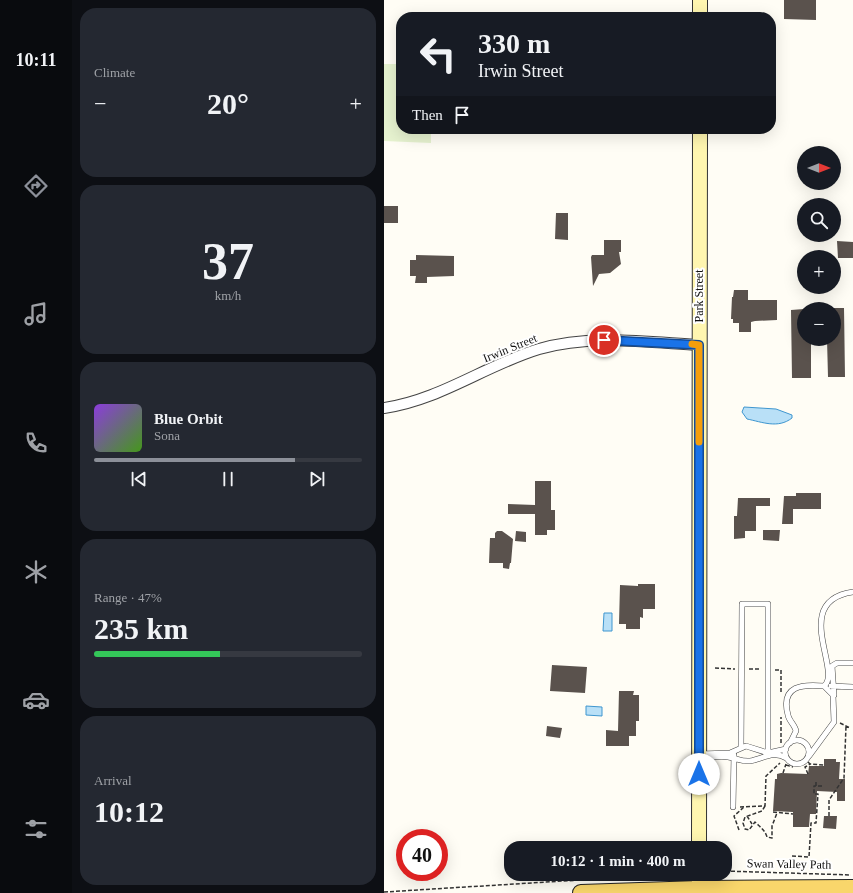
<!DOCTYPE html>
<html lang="en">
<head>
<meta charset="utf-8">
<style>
	:root { --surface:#171b24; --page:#242831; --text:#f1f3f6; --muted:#9ea1a6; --line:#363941; --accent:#8c9099 }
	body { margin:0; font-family:Georgia,serif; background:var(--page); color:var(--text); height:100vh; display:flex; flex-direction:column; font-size:15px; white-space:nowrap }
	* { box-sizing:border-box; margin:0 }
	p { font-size:13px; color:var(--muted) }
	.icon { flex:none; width:22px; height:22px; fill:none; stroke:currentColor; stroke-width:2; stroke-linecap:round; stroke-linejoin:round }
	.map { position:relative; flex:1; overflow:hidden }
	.drawer { display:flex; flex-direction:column; gap:8px; padding:8px; background:#0d0f14; width:312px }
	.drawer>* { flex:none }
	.guide { position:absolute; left:12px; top:12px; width:380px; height:122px; border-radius:16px; box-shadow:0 4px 16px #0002; background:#171b24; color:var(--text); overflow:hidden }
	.needle { width:26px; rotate:90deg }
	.controls { position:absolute; left:413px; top:146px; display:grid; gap:8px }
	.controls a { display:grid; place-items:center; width:44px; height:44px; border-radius:50%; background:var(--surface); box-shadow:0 4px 16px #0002; font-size:20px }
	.speed { position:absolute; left:12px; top:829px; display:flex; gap:8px; font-size:20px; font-weight:700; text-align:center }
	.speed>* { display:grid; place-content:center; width:52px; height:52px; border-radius:50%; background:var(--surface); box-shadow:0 4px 16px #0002; line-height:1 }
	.speed .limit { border:6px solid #d22; background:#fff; color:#111 }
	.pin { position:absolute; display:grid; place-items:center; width:34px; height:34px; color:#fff; margin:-17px; border:2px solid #fff; border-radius:50%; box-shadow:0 1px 4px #0007 }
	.me { position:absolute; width:44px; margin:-22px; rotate:0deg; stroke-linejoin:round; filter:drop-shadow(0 0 3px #0008) }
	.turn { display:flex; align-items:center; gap:14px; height:84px; padding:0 16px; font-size:18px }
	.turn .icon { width:52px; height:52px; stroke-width:2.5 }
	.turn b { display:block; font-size:28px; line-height:34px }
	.then { display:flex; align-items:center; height:38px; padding:0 16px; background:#0003; gap:8px; font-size:15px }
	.big { font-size:30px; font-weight:700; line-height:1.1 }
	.drawer .card { flex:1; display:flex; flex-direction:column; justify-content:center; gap:6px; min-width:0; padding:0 14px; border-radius:16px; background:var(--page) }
	.drawer .dial { align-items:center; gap:0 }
	.dial b { font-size:52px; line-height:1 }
	.song { display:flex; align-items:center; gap:12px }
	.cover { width:48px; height:48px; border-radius:6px; background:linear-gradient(135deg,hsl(270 70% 55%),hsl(100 70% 35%)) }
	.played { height:4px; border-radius:2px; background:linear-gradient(90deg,var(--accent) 75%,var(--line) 75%) }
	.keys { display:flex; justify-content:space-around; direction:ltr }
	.heat { display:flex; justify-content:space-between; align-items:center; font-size:22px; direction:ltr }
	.charge { height:6px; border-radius:3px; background:linear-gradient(90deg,#34c759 47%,var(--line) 0) }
	.trip { position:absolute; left:120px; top:841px; width:228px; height:40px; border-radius:16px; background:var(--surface); box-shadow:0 4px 16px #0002; font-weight:700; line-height:40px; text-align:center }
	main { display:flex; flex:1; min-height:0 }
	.tab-bar { display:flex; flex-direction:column; width:72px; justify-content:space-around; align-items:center; background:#090b0e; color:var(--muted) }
	.tab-bar .icon { width:28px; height:28px }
	.tab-bar .active { color:var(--accent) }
	.tab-bar b { font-size:18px; color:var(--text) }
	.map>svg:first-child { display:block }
</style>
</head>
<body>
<main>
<nav class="tab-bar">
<b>10:11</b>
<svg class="icon active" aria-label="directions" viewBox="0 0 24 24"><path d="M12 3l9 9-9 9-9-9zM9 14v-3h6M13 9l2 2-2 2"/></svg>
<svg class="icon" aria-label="music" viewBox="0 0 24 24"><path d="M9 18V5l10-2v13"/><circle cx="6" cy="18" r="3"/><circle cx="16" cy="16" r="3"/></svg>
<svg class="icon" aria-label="phone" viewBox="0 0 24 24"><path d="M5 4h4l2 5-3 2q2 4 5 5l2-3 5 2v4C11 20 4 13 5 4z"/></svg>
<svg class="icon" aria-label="climate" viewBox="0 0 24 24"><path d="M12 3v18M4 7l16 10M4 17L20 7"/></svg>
<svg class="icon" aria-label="car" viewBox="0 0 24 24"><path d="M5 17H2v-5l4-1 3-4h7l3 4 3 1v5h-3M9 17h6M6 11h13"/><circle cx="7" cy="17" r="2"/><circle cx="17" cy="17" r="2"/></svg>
<svg class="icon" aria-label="filters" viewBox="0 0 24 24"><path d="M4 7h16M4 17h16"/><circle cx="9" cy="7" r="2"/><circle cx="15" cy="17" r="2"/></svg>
</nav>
<section class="drawer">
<div class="card"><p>Climate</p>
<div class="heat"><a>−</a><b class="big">20°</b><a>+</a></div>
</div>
<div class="card dial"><b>37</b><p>km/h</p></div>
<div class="card">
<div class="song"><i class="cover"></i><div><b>Blue Orbit</b><p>Sona</p></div></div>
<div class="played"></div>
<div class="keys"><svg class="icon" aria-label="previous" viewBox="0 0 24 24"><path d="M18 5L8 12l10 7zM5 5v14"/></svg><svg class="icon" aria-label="pause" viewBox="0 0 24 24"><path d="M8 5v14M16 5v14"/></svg><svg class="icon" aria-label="next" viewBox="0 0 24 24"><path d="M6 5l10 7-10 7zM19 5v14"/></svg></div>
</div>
<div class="card"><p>Range · 47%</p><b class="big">235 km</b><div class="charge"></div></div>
<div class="card"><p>Arrival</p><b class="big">10:12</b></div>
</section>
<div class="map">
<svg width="469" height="893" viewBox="0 0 469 893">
	<rect width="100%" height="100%" fill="#fffdf5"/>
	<!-- pitch -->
	<path fill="#e6f2cf" d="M0,64h17v65h30v14l-47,-2z"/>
	<!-- water -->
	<path fill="#b9e0f7" stroke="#3f96cf" d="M360,407l32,2 16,6v3c-14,11 -30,4 -45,1l-5,-7z
		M220,613h8v18h-9z
		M202,706l16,1v9l-16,-1z"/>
	<!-- building -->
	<path fill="#5a524d" d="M400,0h32v20l-32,-1z
		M0,206h14v17h-14z
		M172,213h12v27l-13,-1z
		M220,240h17v12h-2l2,12 -11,9 -11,1 -6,12 -2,-29 1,-2h12z
		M453,241l16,1v16h-15z
		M32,255l38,1v20l-27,1v6h-12l1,-7h-6v-16h6z
		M350,290h14v10h29v20l-22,1 -4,1v10h-12v-9h-6v-4h-2l1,-22h1z
		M450,308h10l1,69h-17l-1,-38h7z
		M420,309v30h7v39h-19l-1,-68z
		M151,481h16v29h4v20h-8v5h-12v-21h-27v-10l27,1z
		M412,493h25v16h-28v15h-11l2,-28h12z
		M354,498h32v8h-14v25h-11v7l-11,1v-23h3z
		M379,530h17l-1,11 -16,-1z
		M113,531h5l11,8 -2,24h-1l-1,6 -6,-1v-5h-14l1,-25h5v-5z
		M132,531l10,1v10l-11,-1z
		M254,584h17v25h-12v9l-3,-1v12h-14v-5h-7l1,-39 18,1z
		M168,665l35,2 -2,26 -35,-2z
		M235,691h15l-1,4h6v26h-3v15h-7v10h-23v-16l12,1z
		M163,726l15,2 -2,10 -14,-2z
		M440,759h12v3h4l-1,17h6v22h-8v-9l-20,-1 -1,23h-6l-1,13h-16v-15l-20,-1 2,-32h2v-5l4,-1 27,1 1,-8h15z
		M440,816h13l-1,13 -13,-1z"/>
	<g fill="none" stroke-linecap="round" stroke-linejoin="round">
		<!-- lane casing -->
		<g stroke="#444" stroke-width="6">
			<path id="lane" d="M440,686c19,-14 -34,-85 29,-94
				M447,686l22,1
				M450,695l-2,-29 5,-3h16
				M401 752a12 12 0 1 1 24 0a12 12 0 1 1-24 0Z
				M406,743l6,-12c-1,-6 -7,-10 -8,-16 -8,-30 15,-31 36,-29l9,9 1,27 -25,34
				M357,747l1,-143h26v149l18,-4
				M317,754l29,-1 16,-7 22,7 -1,1
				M316,759c9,-1 19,-4 28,-2 8,1 14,5 22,4 12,-2 24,-11 36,-3
				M349,807l1,-52"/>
		</g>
		<!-- street casing -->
		<g stroke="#444" stroke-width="12">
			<path id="street" d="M0,408c56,-8 102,-43 155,-59 51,-15 108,-7 160,-4"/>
		</g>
		<!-- secondary casing -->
		<g stroke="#333" stroke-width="16">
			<path id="secondary" d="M316,17v-17
				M315,848l1,-719
				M315,874v15"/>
		</g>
		<!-- primary casing -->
		<g stroke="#222" stroke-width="18">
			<path id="primary" d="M197,893l118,-4 154,-1"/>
		</g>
		<!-- path -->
		<path stroke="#333" stroke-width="1.5" stroke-dasharray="4 2" stroke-linecap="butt" d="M331,668l20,1
			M365,669h12
			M391,670h6v23
			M456,723l10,5
			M397,743v-26
			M424,762l2,2 14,1
			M405,763l4,4
			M402,765l7,2
			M399,773l3,-9
			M424,774l-3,-7 5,-3
			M432,782v4h7
			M381,806l-3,5 -17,6 -2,6 2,6 4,1 6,-8c5,5 10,8 12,15l5,1v-12l5,-13
			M356,807l25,-1 1,-30 14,-13
			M389,812l20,2
			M363,816l5,8
			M445,816v-16l15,-22 2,-52
			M355,830l-5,-14 10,-9
			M408,856l17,1 2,-34h5l2,-29h-4v-8h2
			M341,871l126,4
			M216,879l85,-5
			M0,892l196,-12"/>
		<!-- lane -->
		<use href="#lane" stroke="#fff" stroke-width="5"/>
		<!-- street -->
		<use href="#street" stroke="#fff" stroke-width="10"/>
		<!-- secondary -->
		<use href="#secondary" stroke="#fff6b0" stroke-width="14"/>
		<!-- primary -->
		<use href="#primary" stroke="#f9d66b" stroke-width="16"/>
	</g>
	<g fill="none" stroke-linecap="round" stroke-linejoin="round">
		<!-- route casing -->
		<g stroke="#114b97" stroke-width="10">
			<path id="route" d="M220,340l95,5v429"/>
		</g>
		<!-- route -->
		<use href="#route" stroke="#1a73e8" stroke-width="7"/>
		<!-- slow -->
		<path stroke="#f59e0b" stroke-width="7" d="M308,344l7,1v97"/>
	</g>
	<g text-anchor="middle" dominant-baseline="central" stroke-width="4" stroke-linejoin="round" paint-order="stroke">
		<!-- street labels -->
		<g font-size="12" fill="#111" stroke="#fff">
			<text transform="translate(315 296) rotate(-90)">Park Street</text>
			<text transform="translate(126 348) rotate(-22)">Irwin Street</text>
			<text transform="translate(405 864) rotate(1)">Swan Valley Path</text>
		</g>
	</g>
</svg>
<div class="controls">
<a><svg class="needle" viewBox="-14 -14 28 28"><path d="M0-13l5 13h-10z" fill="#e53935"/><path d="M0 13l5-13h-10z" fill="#9ea1a6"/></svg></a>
<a><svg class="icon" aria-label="search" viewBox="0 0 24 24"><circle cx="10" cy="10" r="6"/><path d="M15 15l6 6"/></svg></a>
<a>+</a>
<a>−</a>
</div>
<div class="speed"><div class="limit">40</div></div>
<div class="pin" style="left:220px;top:340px;background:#d93025"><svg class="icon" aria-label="arrive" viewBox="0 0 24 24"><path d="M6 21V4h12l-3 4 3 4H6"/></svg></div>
<svg class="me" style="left:315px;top:774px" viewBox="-20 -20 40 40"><circle r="19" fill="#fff"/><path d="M0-13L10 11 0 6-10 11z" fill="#1a73e8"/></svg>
<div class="trip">10:12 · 1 min · 400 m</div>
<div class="guide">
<div class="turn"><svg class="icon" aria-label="left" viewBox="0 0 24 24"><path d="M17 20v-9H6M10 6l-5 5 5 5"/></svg><div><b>330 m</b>Irwin Street</div></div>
<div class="then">Then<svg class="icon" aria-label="arrive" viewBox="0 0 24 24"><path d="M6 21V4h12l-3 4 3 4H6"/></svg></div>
</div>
</div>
</main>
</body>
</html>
